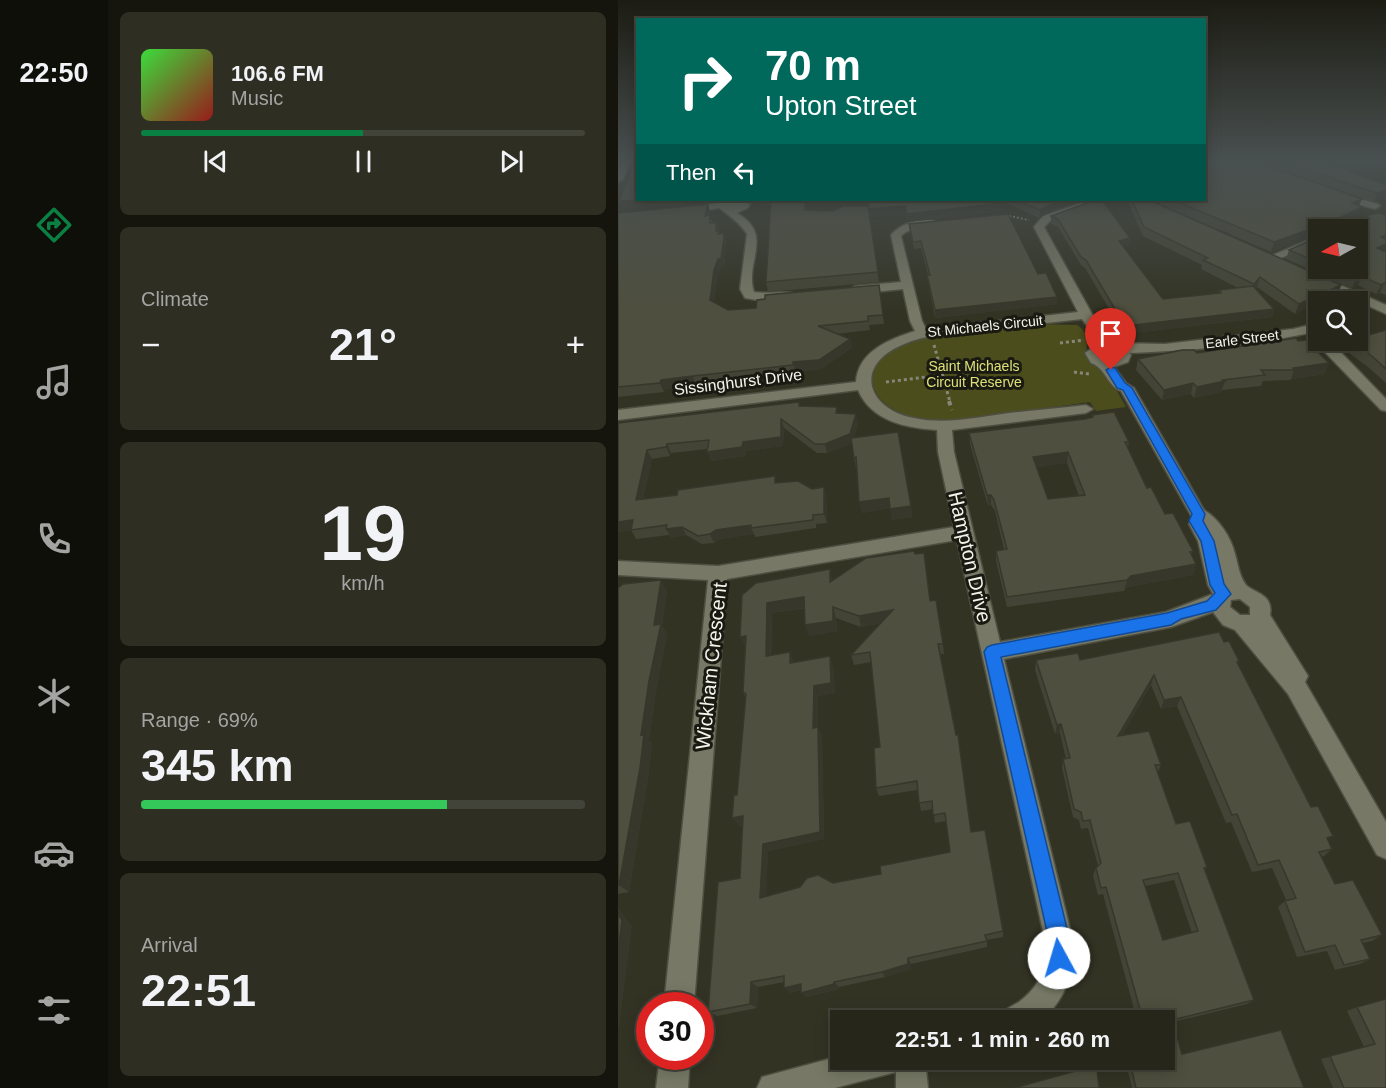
<!DOCTYPE html>
<html lang="en">
<head>
<meta charset="utf-8">
<style>
	:root { --surface:#26261a; --page:#2e2e23; --text:#f1f3f6; --muted:#a4a5a2; --line:#424339; --accent:#0b8043 }
	body { margin:0; font-family:Arial,sans-serif; background:var(--page); color:var(--text); height:100vh; display:flex; flex-direction:column; font-size:22px; white-space:nowrap }
	* { box-sizing:border-box; margin:0 }
	p { font-size:20px; color:var(--muted) }
	.icon { flex:none; width:33px; height:33px; fill:none; stroke:currentColor; stroke-width:2; stroke-linecap:round; stroke-linejoin:round }
	.map { position:relative; flex:1; overflow:hidden }
	.panel { display:flex; flex-direction:column; gap:12px; padding:12px; background:#15150e; width:510px }
	.panel>* { flex:none }
	.guide { position:absolute; left:18px; top:18px; width:570px; height:183px; border-radius:0px; box-shadow:0 3px 15px #0003,0 0 0 2px var(--line); background:#00695c; color:#fff; overflow:hidden }
	.needle { width:39px; rotate:262deg }
	.controls { position:absolute; left:690px; top:219px; display:grid; gap:12px }
	.controls a { display:grid; place-items:center; width:60px; height:60px; border-radius:0px; background:var(--surface); box-shadow:0 3px 15px #0003,0 0 0 2px var(--line); font-size:30px }
	.speed { position:absolute; left:18px; top:992px; display:flex; gap:12px; font-size:30px; font-weight:700; text-align:center }
	.speed>* { display:grid; place-content:center; width:78px; height:78px; border-radius:50%; background:var(--surface); box-shadow:0 3px 15px #0003,0 0 0 2px var(--line); line-height:1 }
	.speed .limit { border:9px solid #d22; background:#fff; color:#111 }
	.pin { position:absolute; display:grid; place-items:center; width:51px; height:51px; color:#fff; margin:-62px -26px; border-radius:50% 50% 50% 0; rotate:-45deg; box-shadow:0 0 6px #0007 }
	.pin .icon { rotate:45deg }
	.me { position:absolute; width:66px; margin:-33px; rotate:354deg; stroke-linejoin:round; filter:drop-shadow(0 0 4px #0008) }
	.turn { display:flex; align-items:center; gap:21px; height:126px; padding:0 30px; font-size:27px }
	.turn .icon { width:78px; height:78px; stroke-width:2.5 }
	.turn b { display:block; font-size:42px; line-height:51px }
	.then { display:flex; align-items:center; height:57px; padding:0 30px; background:#0003; gap:12px; font-size:22px }
	.big { font-size:45px; font-weight:600; line-height:1.1 }
	.panel .tile { flex:1; display:flex; flex-direction:column; justify-content:center; gap:9px; min-width:0; padding:0 21px; border-radius:9px; background:var(--page) }
	.panel .dial { align-items:center; gap:0 }
	.dial b { font-size:78px; line-height:1 }
	.song { display:flex; align-items:center; gap:18px }
	.cover { width:72px; height:72px; border-radius:9px; background:linear-gradient(135deg,hsl(120 70% 55%),hsl(0 70% 35%)) }
	.played { height:6px; border-radius:3px; background:linear-gradient(90deg,var(--accent) 50%,var(--line) 50%) }
	.keys { display:flex; justify-content:space-around; direction:ltr }
	.heat { display:flex; justify-content:space-between; align-items:center; font-size:33px; direction:ltr }
	.charge { height:9px; border-radius:4px; background:linear-gradient(90deg,#34c759 69%,var(--line) 0) }
	.trip { position:absolute; left:212px; top:1010px; width:345px; height:60px; border-radius:0px; background:var(--surface); box-shadow:0 3px 15px #0003,0 0 0 2px var(--line); font-weight:600; line-height:60px; text-align:center }
	main { display:flex; flex:1; min-height:0 }
	.menu { display:flex; flex-direction:column; width:108px; justify-content:space-around; align-items:center; background:#0f0f0a; color:var(--muted) }
	.menu .icon { width:42px; height:42px }
	.menu .selected { color:var(--accent) }
	.menu b { font-size:27px; color:var(--text) }
	.map>svg:first-child { display:block }
</style>
</head>
<body>
<main>
<nav class="menu">
<b>22:50</b>
<svg class="icon selected" aria-label="directions" viewBox="0 0 24 24"><path d="M12 3l9 9-9 9-9-9zM9 14v-3h6M13 9l2 2-2 2"/></svg>
<svg class="icon" aria-label="music" viewBox="0 0 24 24"><path d="M9 18V5l10-2v13"/><circle cx="6" cy="18" r="3"/><circle cx="16" cy="16" r="3"/></svg>
<svg class="icon" aria-label="phone" viewBox="0 0 24 24"><path d="M5 4h4l2 5-3 2q2 4 5 5l2-3 5 2v4C11 20 4 13 5 4z"/></svg>
<svg class="icon" aria-label="climate" viewBox="0 0 24 24"><path d="M12 3v18M4 7l16 10M4 17L20 7"/></svg>
<svg class="icon" aria-label="car" viewBox="0 0 24 24"><path d="M5 17H2v-5l4-1 3-4h7l3 4 3 1v5h-3M9 17h6M6 11h13"/><circle cx="7" cy="17" r="2"/><circle cx="17" cy="17" r="2"/></svg>
<svg class="icon" aria-label="filters" viewBox="0 0 24 24"><path d="M4 7h16M4 17h16"/><circle cx="9" cy="7" r="2"/><circle cx="15" cy="17" r="2"/></svg>
</nav>
<section class="panel">
<div class="tile">
<div class="song"><i class="cover"></i><div><b>106.6 FM</b><p>Music</p></div></div>
<div class="played"></div>
<div class="keys"><svg class="icon" aria-label="previous" viewBox="0 0 24 24"><path d="M18 5L8 12l10 7zM5 5v14"/></svg><svg class="icon" aria-label="pause" viewBox="0 0 24 24"><path d="M8 5v14M16 5v14"/></svg><svg class="icon" aria-label="next" viewBox="0 0 24 24"><path d="M6 5l10 7-10 7zM19 5v14"/></svg></div>
</div>
<div class="tile"><p>Climate</p>
<div class="heat"><a>−</a><b class="big">21°</b><a>+</a></div>
</div>
<div class="tile dial"><b>19</b><p>km/h</p></div>
<div class="tile"><p>Range · 69%</p><b class="big">345 km</b><div class="charge"></div></div>
<div class="tile"><p>Arrival</p><b class="big">22:51</b></div>
</section>
<div class="map">
<svg width="768" height="1088" viewBox="0 0 768 1088">
	<rect width="100%" height="100%" fill="#323323"/>
	<!-- green -->
	<path fill="#4c4d1c" d="M418,324l41,1c14,9 9,20 9,32l22,18 18,32 -30,4 -6,-9c-31,4 -63,9 -95,13 -27,3 -55,9 -82,2 -15,-4 -33,-13 -39,-29 -18,-58 129,-60 162,-64z"/>
	<g fill="none" stroke-linecap="round" stroke-linejoin="round">
		<!-- street casing -->
		<g stroke="#4e4f41" stroke-width="3">
			<path id="street" d="M5,161h8l-8,18 -5,3v-12z
				M720,193l40,11 2,2 -5,3 -40,-11 -2,-2z
				M118,200l14,4 -2,4 -11,5c38,22 7,49 17,79 13,2 26,-1 39,1v6l-25,3 -23,-4 -5,-9 7,-55c-7,-11 -18,-19 -28,-26l-33,6 -5,-3 5,-3z
				M472,200h13l-52,20 -7,7 53,96 5,2 11,18 52,1 128,-15 25,-6v8c-59,14 -127,20 -189,22l2,2 -3,7 -14,5 12,16 8,5 70,122c15,9 27,27 31,44 3,10 4,22 11,31 8,8 28,9 24,30l38,61 -3,6 81,140v37l-9,-4 -89,-161 -53,-64 -12,-5 -10,-13 -42,15 -167,32 70,286c1,28 -9,52 -29,73l-3,2h-43c5,-11 10,-12 20,-18 21,-16 27,-32 27,-57l-89,-405 -230,39 -33,426h-30l44,-425 -90,-5v-14l100,5 236,-39 -16,-75 -1,-22c-31,-2 -66,-9 -79,-40l-240,30v-10l238,-28c2,-31 34,-43 59,-51l-5,-10 -7,-32 -48,5 -6,-4 6,-4 46,-4 -10,-47c9,-11 35,-21 47,-12 -11,8 -26,2 -37,13l21,85 4,8 152,-17 -44,-85 9,-11zM464,319l17,24 -14,10 6,10c15,5 16,23 30,28l72,128 -4,5 9,17 10,44 5,9 -47,18 -166,30 -46,-190 -2,-22 134,-17 7,-4 -7,-4c-26,3 -51,5 -77,8 -31,4 -64,12 -95,5 -47,-9 -61,-52 -12,-73 24,-11 50,-11 76,-14 35,-4 69,-8 104,-12zM487,350l8,1 4,6 -8,3 -8,-3 -2,-3zM622,599l10,8v8h-10l-10,-8 1,-7z
				M700,236v7l-42,17h-8l-2,-2z
				M702,276l66,29v9l-70,-32v-4z
				M698,337h2v3h11l57,59v12l-5,-1 -65,-67 -2,-3z
				M42,1056h30l-2,32h-32z
				M222,1056v3h85l3,29h-32v-16l-61,16h-78l5,-11z"/>
		</g>
		<!-- path-far2 -->
		<path stroke="#868779" stroke-width="2" stroke-dasharray="2 2" stroke-linecap="butt" d="M391,216l20,4"/>
		<!-- path-far1 -->
		<path stroke="#868779" stroke-width="3" stroke-dasharray="3 3" stroke-linecap="butt" d="M442,343l24,-3
			M316,345l16,57
			M456,372l15,2
			M268,382l56,-7"/>
		<!-- path -->
		<path stroke="#868779" stroke-width="4" stroke-dasharray="4.5 4.5" stroke-linecap="butt" d="M331,401l3,9"/>
		<!-- street -->
		<use href="#street" fill="#777966" fill-rule="evenodd"/>
	</g>
	<!-- wall -->
	<path fill="#434435" fill-rule="evenodd" d="M637,161h80l-12,1 63,23v12l-12,5z
		M142,200h45l2,10 26,1 35,-5 11,76 -111,10 -2,-10 4,-76 -8,1z
		M250,200h220l-24,5 -25,13 -37,-17 1,10 -95,11 -2,-8 -36,3z
		M509,200h22l192,85 -3,10 -15,7h-5l-23,12 -38,-27 -2,2 19,20 -2,8 -148,17 -39,-66 -4,-3 -23,-38 -7,-3v-8l79,22 -1,7 -6,2 40,52 55,-6 1,-3 19,-2 -37,-19 1,-4 -59,-29z
		M533,200h53l155,6 -1,9 -15,8h10l33,-8v80l-6,-2 -4,1 -18,-9 -6,3 -66,-29 3,-9 29,-13v31h40v-38h-40v4l-47,18z
		M90,204l2,8v4l3,7h3l2,7 8,11v4l-2,23h-3l-4,10 -3,24 14,8 28,-2 123,-23 5,39 -15,1 1,5 -34,4 14,5 2,9 -31,21 -25,3v2l-100,11 -31,4 -1,3 -46,5v-184z
		M291,224l129,50 19,23v7l-122,14 -7,-36 -1,-7h1l-7,-27 -7,1z
		M768,330v53l-18,-16 -23,-17 5,-10z
		M579,353l128,21 -34,5 -1,1 -27,1 -2,5 -39,4 -1,2 -27,6 -3,-4 -29,6 -26,-30 2,-11z
		M181,402l1,4 39,7 19,10 -4,15 57,68 1,11 -20,3 -2,-12 -28,5 -5,-45h-1l-2,-10 -2,-15 -25,10h-10l-33,-25 -1,18 -37,5v5l-35,5 -4,-12 -36,4 -1,3 -18,3 -9,40 135,-16 34,6 12,-2 2,9 1,27 -11,1v4l-61,9 -1,-3 -34,5 -6,4 -12,1 -16,-9 -15,3 -2,-3 -33,4 -5,-9 -13,2v-109z
		M474,415l37,27 -1,6 19,40 46,63 -2,4 5,9 -3,11 -65,12 -4,4 -117,16 -11,-46v-10l8,-1 -9,-39 -4,-6 -3,1 -18,-62 -1,-11 116,-14 7,-2zM449,463l12,33 -31,3 -11,-32z
		M297,554l15,47 11,26 3,27h-4l31,178 32,99v6l-16,3v7l-76,17v5l-26,8 -46,10v2l-32,8 -6,-4v-3l-11,3 -6,-11 -26,5 -1,21 -40,8 -9,-4 32,-134 3,-53 -4,1 -2,-31 9,-97 -3,-6 2,-45 -3,-52 91,-14zM187,608l4,28 28,-5 -1,-13 25,9 20,-4 -30,32 3,10 17,-3 9,85 -4,41 3,8 38,-6 4,21 12,-2 2,14 11,-2 4,31 -69,22 -115,22 2,-45 56,-12 -2,-102 -4,-10v-31l17,-3 -2,-27 -39,-3v-1l-23,-7 1,-42z
		M0,588l49,3 -5,35 5,8 -11,57 -7,49 3,4 -4,33 -19,115 -11,2z
		M606,642l15,19 -1,3 94,185 -8,7 -3,1 14,27 47,51 -10,6 -9,2 7,16 -10,5 -25,6 -8,-19 -30,6 -19,-50 8,-7 -14,-32 -20,4 -21,-50 -5,1 -49,-117 -16,3 -10,-24 -30,51 40,29 -3,7 18,52 31,43 -2,3 49,130 -7,4 -74,18 9,32 122,34h-172l-6,-24 4,-2 34,-3v-39h-27l-34,-126 -5,1 -5,-20 3,-7 2,-2 -10,-38 -7,1 -2,-9 -6,-3 -11,-49 1,-9h3l-6,-26 -5,1 -20,-64 1,-10h44zM556,880l18,53 -29,7 -18,-54z
		M768,999v89h-53l-12,-29 43,-12 -17,-36 10,-4z"/>
	<!-- shaded-wall -->
	<path fill="#37372b" d="M768,190v7l-12,5 3,-9z
		M744,199l-4,9 -6,-5z
		M20,200h75v2l-90,8 -4,-9z
		M142,200h27v5l-25,2z
		M442,200h28l-24,5 -25,13 1,-8z
		M385,203v8l-95,11 -1,-8z
		M90,204l2,8 -2,12 -3,-8z
		M287,206l1,8 -36,3 -1,-8z
		M744,207l-4,8 -24,13 3,-9z
		M704,225l-1,5h-3v4l-47,18 3,-10z
		M105,233l3,12 -2,23h-3l-4,10 -4,31 -3,-9 4,-30z
		M512,238l-1,7 -11,4 1,-8z
		M768,244v8l-9,-4z
		M744,276l-4,9 -6,3 4,-10z
		M642,277l-3,10 -6,7 3,-10z
		M766,283l-4,10 -4,1 5,-9z
		M723,285l-3,10 -15,7h-5v1l-23,11 4,-10z
		M439,297v7l-122,14v-8z
		M656,309l-2,8 -148,17 1,-8z
		M232,339l2,9 -31,21 -25,3v2l-3,-12z
		M711,363l-4,11 -34,5 3,-9 -1,-2z
		M75,376l3,9 -31,4 -1,3 -4,-9 1,-3z
		M607,381l-4,11 -27,6 3,-11z
		M575,383l-2,11 -29,6 2,-10z
		M238,414l2,9 -6,20 -25,10 -2,-9z
		M163,419l3,9 -1,18 -37,5v5l-35,5 -4,-9 36,-10z
		M49,444l4,9 -1,3 -4,-9z
		M29,450l5,9 -11,50 -5,-9z
		M450,452l-1,11 -34,5v-11z
		M206,487l2,9 1,27 -3,-9z
		M369,495h4v10l-3,1z
		M271,498l2,10 -29,5 -3,-11z
		M293,506l1,11 -20,3 -2,-11z
		M15,520l6,9 -21,3v-10z
		M133,525v3l3,6 -34,5 -6,4 -4,-9 6,-4z
		M64,527l4,8 -15,3 -5,-9z
		M578,564l-3,11 -65,12 -4,4 3,-11 4,-4z
		M212,569l3,11 1,13 -4,-11z
		M43,580l6,11 -5,35 5,8 -11,57 -7,49 3,4 -4,33 -19,115 -10,-7 22,-150 13,-110z
		M186,597l4,10 -36,6 -2,53 -4,-10 1,-53z
		M215,607l3,11 1,13 -28,5 -4,-11z
		M275,610l2,11 -34,6 -2,-11z
		M128,636l-1,11 -5,-10z
		M172,652l4,10v11l-4,-10z
		M212,656l3,10 2,27 -17,3v41l-5,-9 1,-42z
		M536,675l-3,10 -36,60 3,-9z
		M563,697l-4,9 -16,3 3,-9z
		M443,724l-1,9 -5,1 2,-9z
		M200,727l4,10 2,102 -56,12 -2,53 -6,-6 3,-54z
		M125,816l7,8 -11,2 -7,-8z
		M0,907l14,19 -13,102 -1,1z
		M290,958l3,6v5l-26,8 -3,-5z
		M133,982l7,5 -1,21 -7,-4z
		M216,982l5,5v2l-32,8 -6,-4z
		M183,984l6,4 -17,5 -6,-5z"/>
	<!-- building -->
	<path fill="#4e4f3e" stroke="#37372b" stroke-width="1.5" fill-rule="evenodd" d="M17,161h3v39l-19,1z
		M586,161h50l108,38 -10,4 10,4 -25,12 1,4h15l19,-9 8,-1 6,2v20l-5,2 5,2v5l-9,4 9,4v32l-2,-1 -3,2 -19,-9 -6,2 -23,-10h25v-38h-36v-5l-48,17 -101,-42h31z
		M663,161h40l65,24v5l-9,3z
		M153,200h34v10l28,1 10,-5h25l10,66 -112,10z
		M250,200h134l1,3 -96,11 -2,-8 -36,3z
		M398,200h44l-20,10z
		M477,200h7l28,38 -11,3 44,58 58,-6 -2,-3 34,-4 21,23 -149,17 -39,-66 -5,-3 -23,-38 -7,-3z
		M514,200h17l192,85 -42,19 -39,-27 -6,7 -51,-24 5,-2 -64,-31z
		M90,204l-3,12 5,-1v8h6v8l3,-1 -1,4 5,-1 1,4 -3,22h-3l-4,11 -4,30 18,10 28,-2 1,-8 8,-1v-4l114,-10 4,30 -15,1v5l-50,5 32,13 -31,21 -26,2v3l-100,11 -32,4 -1,3 -42,4v-174z
		M390,214l30,60 8,-1 11,24 -122,13 -8,-35h3l-9,-34 -8,1 -4,-18z
		M700,237v25l-29,-12z
		M768,330v39l-13,-12 -23,-17h8v-2z
		M678,338l2,3 8,-1 23,23 -36,5 1,2h-33l4,5 -42,5 2,1 -28,6 -4,-4 -29,7 -26,-31 44,-9h12l3,3z
		M181,402v4l38,1 -1,6 20,1 -6,20 -25,10h-10l-34,-25v18l-38,5 -1,5 -35,5 2,-12 -42,4 -1,3 -19,3 -11,50 41,-5 1,-5 97,-14v7l23,-2 14,8 12,-2v27l-11,1v5l-62,8v-3l-35,5 -6,4 -12,2 -16,-9 -16,2 1,-4 -36,5 2,-10 -15,2v-99z
		M496,412l15,30h-4l22,46 4,-1 14,27 8,-1 20,38 -3,1 6,12 -65,12 -4,4 -120,17 -11,-46 11,-2 -13,-49 -3,-5h-4l-18,-62 116,-14 8,-2 -1,-2zM450,452l17,43 -37,4 -15,-42z
		M280,432l13,74 -21,3 -1,-11 -30,4 -3,-45 -2,1 -3,-20z
		M296,551l1,3 9,-1 6,48 6,-1 7,44h-5l18,91h2l13,97 14,-2 18,101 -18,4 2,6 -79,17v6l-26,8 -48,10v2l-33,9v-9l-17,4v-12l-33,6 -1,22 -42,8 10,-130 22,-4 3,-62 -11,2 2,-23h3l9,-101 -3,-2 3,-56 -6,1 2,-42 14,-12 74,-14v13l36,-24zM186,597l1,28 28,-4v-14l26,9 34,-6 -42,45 19,-3 10,95 -6,1 2,40 41,-7 2,22 13,-2 1,14 12,-2 5,39 -70,14 1,8 -48,9 -15,-8 -11,3 -7,9 -40,11 3,-54 57,-12 -2,-105 -5,1 1,-42 17,-3 -1,-27 -40,7v-11l-24,4 1,-53z
		M43,580l-7,45 7,-1 -12,57 -8,54 3,-1 -4,34 -21,117h-1v-297l5,-4z
		M601,632l5,10 5,-1 10,20 -2,1 74,145 7,-1 15,30 -6,2 5,11 -13,3 16,32 18,-4 29,55 -21,5 9,19 -26,6 -9,-20 -30,7 -20,-51 11,-3 -17,-38 -21,5 -21,-51 -5,1 -51,-118 -17,3 -10,-25 -36,61 31,-5 12,34h-6l21,59 14,-3 17,46 -3,1 50,132 -82,20 10,34 99,-24 23,58h-168l-6,-26 11,-3h23v-39h-21l-37,-133 -5,1 -5,-20 5,-5 -11,-43 -7,1 -2,-9 -7,-3 -11,-50 7,-1 -9,-34 -4,1 -21,-65 42,-7 2,7zM560,873l20,58 -35,9 -20,-60z
		M0,914l4,6 -4,32z
		M768,999v89h-42l-14,-32 45,-12 -18,-37z
		M465,1069h14l2,19h-85z"/>
	<!-- sky -->
	<linearGradient id="sky" x2="0" y2="1"><stop stop-color="#1c1c13"/><stop offset="0.51" stop-color="#495050"/><stop offset="1" stop-color="#495050" stop-opacity="0"/></linearGradient>
	<rect width="768" height="313" fill="url(#sky)"/>
	<!-- route -->
	<path fill="#1a73e8" stroke="#114b97" stroke-width="1.5" d="M493,367l4,1 10,15 7,5 73,126 -2,7 11,20 10,43 7,10 -15,16 -35,9 -10,6 -170,32 70,288 -4,21 -8,3 -7,-3 -3,-8 1,-13 -66,-293 3,-5 5,-2 175,-32 40,-12 8,-8 -5,-8 -9,-44 -12,-20 3,-7 -69,-124 -6,-2 -11,-18z"/>
	<g text-anchor="middle" dominant-baseline="central" stroke-width="6" stroke-linejoin="round" paint-order="stroke">
		<!-- far-street labels -->
		<g font-size="14" fill="#f4f5ea" stroke="#1a1a13">
			<text transform="translate(367 326) rotate(-6)">St Michaels Circuit</text>
			<text transform="translate(624 339) rotate(-7)">Earle Street</text>
		</g>
		<!-- far-park labels -->
		<g font-size="14" fill="#dde176" stroke="#1a1a13">
			<text x="356" y="366">Saint Michaels<tspan x="356" dy="16">Circuit Reserve</tspan></text>
		</g>
		<!-- street labels -->
		<g font-size="16" fill="#f4f5ea" stroke="#1a1a13">
			<text transform="translate(120 382) rotate(-7)">Sissinghurst Drive</text>
		</g>
		<!-- near-street labels -->
		<g font-size="20" fill="#f4f5ea" stroke="#1a1a13">
			<text transform="translate(352 557) rotate(77)">Hampton Drive</text>
			<text transform="translate(93 666) rotate(-84)">Wickham Crescent</text>
		</g>
	</g>
</svg>
<div class="controls">
<a><svg class="needle" viewBox="-14 -14 28 28"><path d="M0-13l5 13h-10z" fill="#e53935"/><path d="M0 13l5-13h-10z" fill="#a4a5a2"/></svg></a>
<a><svg class="icon" aria-label="search" viewBox="0 0 24 24"><circle cx="10" cy="10" r="6"/><path d="M15 15l6 6"/></svg></a>
</div>
<div class="speed"><div class="limit">30</div></div>
<div class="pin" style="left:493px;top:370px;background:#d93025"><svg class="icon" aria-label="arrive" viewBox="0 0 24 24"><path d="M6 21V4h12l-3 4 3 4H6"/></svg></div>
<svg class="me" style="left:441px;top:958px" viewBox="-20 -20 40 40"><circle r="19" fill="#fff"/><path d="M0-13L10 11 0 6-10 11z" fill="#1a73e8"/></svg>
<div class="trip">22:51 · 1 min · 260 m</div>
<div class="guide">
<div class="turn"><svg class="icon" aria-label="right" viewBox="0 0 24 24"><path d="M7 20v-9h11M14 6l5 5-5 5"/></svg><div><b>70 m</b>Upton Street</div></div>
<div class="then">Then<svg class="icon" aria-label="left" viewBox="0 0 24 24"><path d="M17 20v-9H6M10 6l-5 5 5 5"/></svg></div>
</div>
</div>
</main>
</body>
</html>
